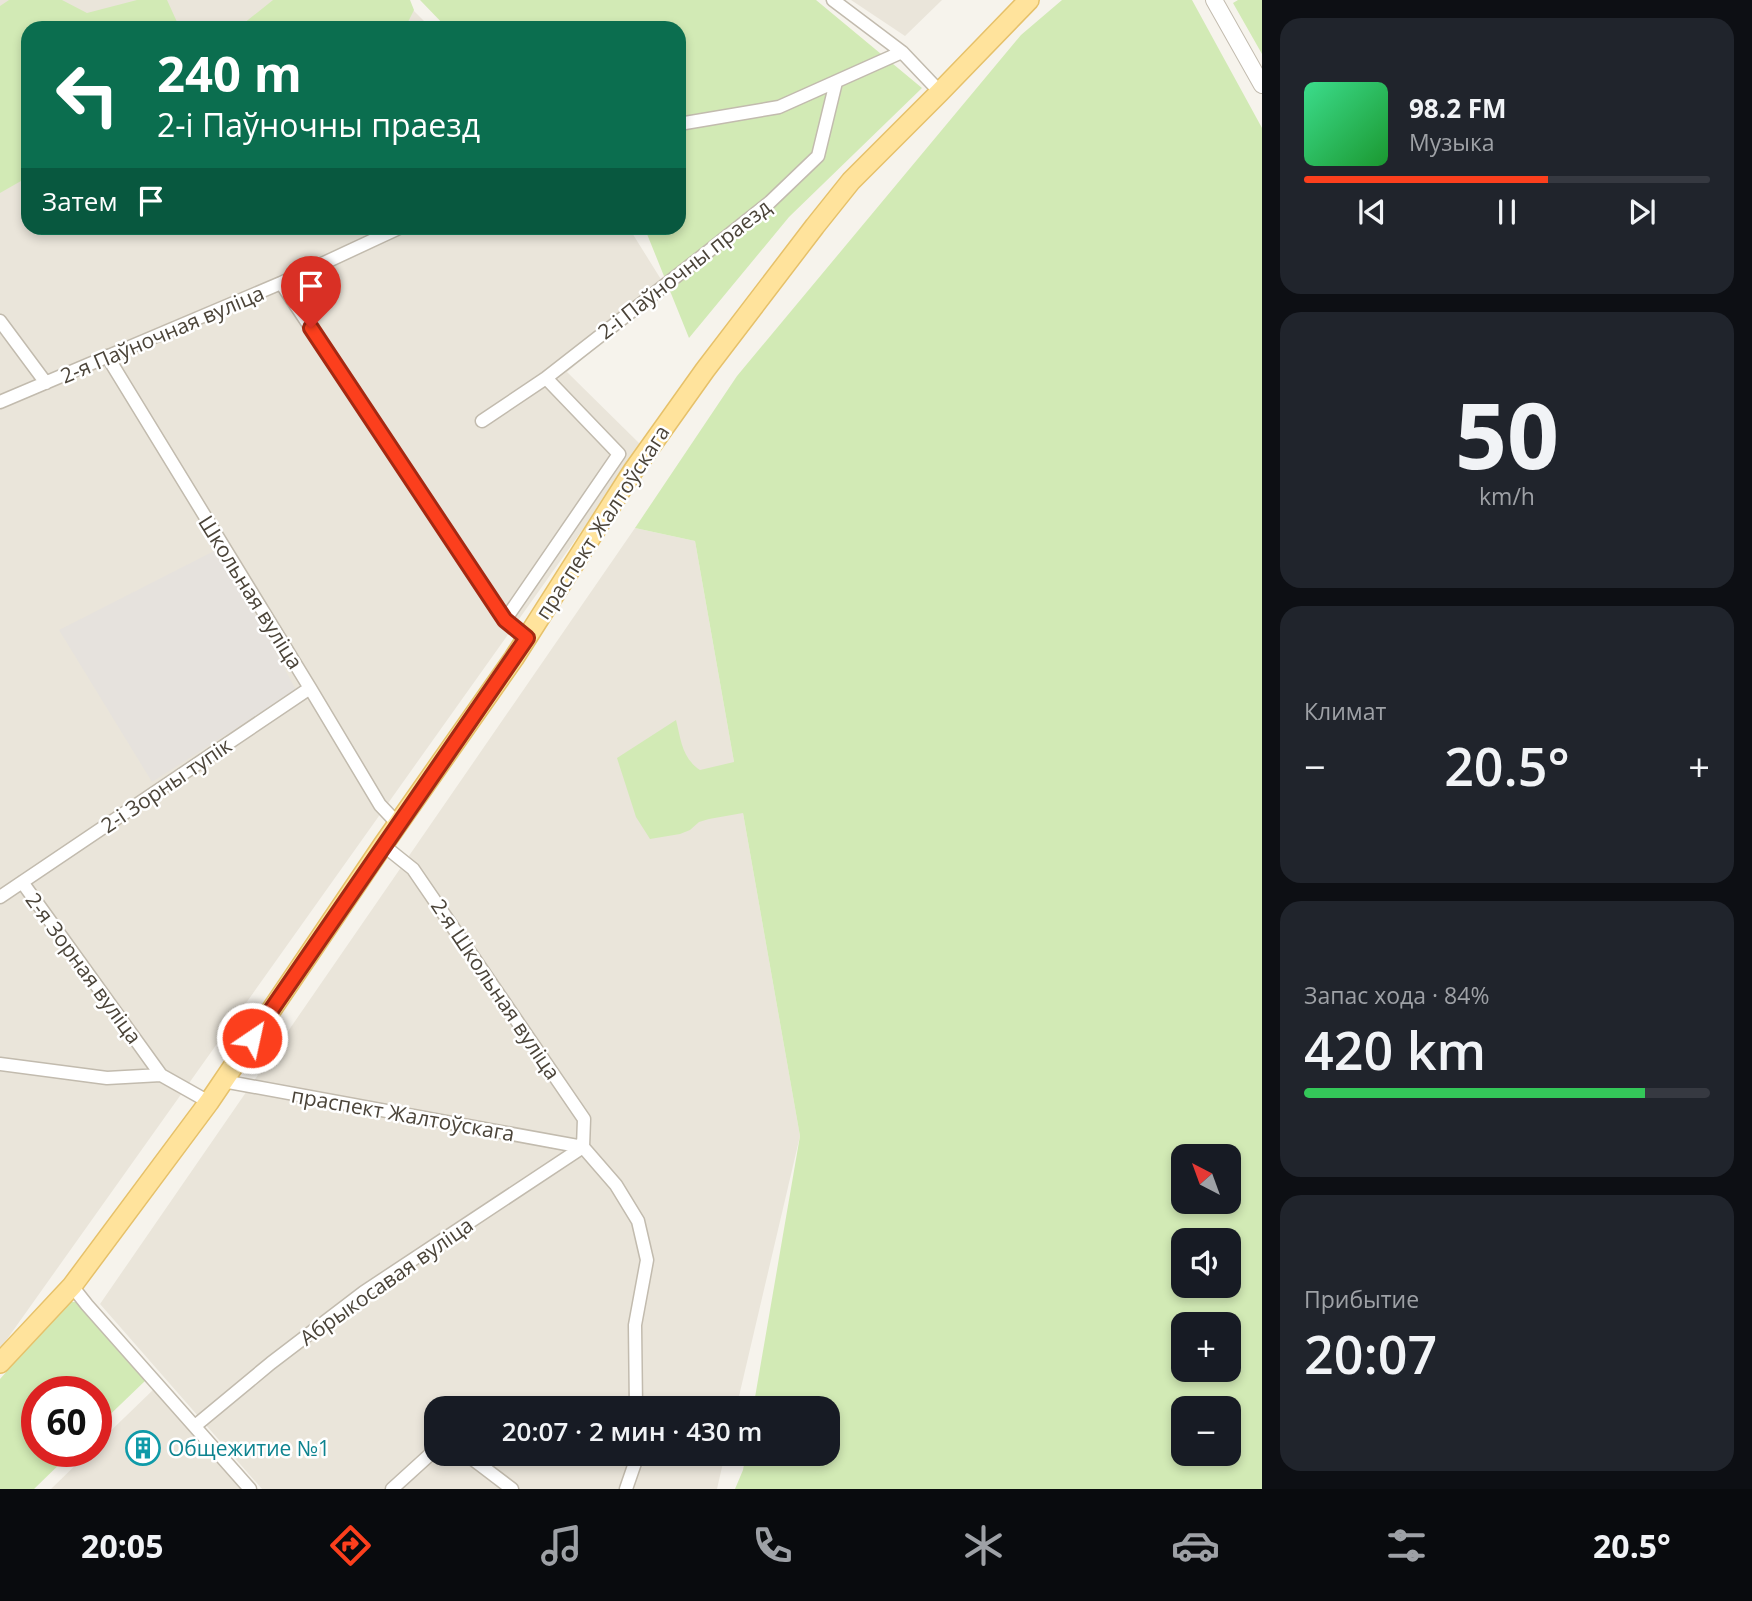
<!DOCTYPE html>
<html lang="ru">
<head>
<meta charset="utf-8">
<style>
	:root { --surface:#171b24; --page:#20242c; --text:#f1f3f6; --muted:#9ea1a6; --line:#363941; --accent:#fc3f1d }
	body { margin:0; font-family:"Open Sans",sans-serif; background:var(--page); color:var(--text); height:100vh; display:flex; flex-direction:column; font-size:26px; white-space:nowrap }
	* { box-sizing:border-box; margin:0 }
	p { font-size:23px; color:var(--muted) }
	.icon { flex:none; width:38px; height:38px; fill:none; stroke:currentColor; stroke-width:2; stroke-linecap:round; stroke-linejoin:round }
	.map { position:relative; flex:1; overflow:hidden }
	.side { display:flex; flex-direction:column; gap:18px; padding:18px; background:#0d0f14; width:490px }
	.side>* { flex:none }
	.guide { position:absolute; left:21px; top:21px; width:665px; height:214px; border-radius:21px; box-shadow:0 4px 10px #0003; background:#0b6e4f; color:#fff; overflow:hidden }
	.needle { width:46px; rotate:319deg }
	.buttons { position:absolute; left:1171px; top:1144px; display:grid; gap:14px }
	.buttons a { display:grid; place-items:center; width:70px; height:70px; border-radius:14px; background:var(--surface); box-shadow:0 4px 10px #0003; font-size:35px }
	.speed { position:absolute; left:21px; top:1376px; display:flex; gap:14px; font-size:35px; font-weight:700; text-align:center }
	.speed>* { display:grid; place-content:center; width:91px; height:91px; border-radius:50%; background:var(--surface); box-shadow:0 4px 10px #0003; line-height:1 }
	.speed .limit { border:10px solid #d22; background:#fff; color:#111 }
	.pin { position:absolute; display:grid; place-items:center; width:60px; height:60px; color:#fff; margin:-72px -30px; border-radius:50% 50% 50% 0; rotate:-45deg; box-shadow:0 0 7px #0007 }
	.pin .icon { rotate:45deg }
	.me { position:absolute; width:77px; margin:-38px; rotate:34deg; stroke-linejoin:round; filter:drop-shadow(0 0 5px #0008) }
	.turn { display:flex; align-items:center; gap:24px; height:147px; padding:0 21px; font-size:32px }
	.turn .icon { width:91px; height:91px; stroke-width:2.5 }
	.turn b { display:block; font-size:49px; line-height:60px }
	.then { display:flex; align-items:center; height:66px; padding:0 21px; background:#0003; gap:14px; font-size:26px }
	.big { font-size:52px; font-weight:600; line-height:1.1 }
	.side .card { flex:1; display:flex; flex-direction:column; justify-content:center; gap:10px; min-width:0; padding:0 24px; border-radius:21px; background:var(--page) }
	.side .dial { align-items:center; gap:0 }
	.dial b { font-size:91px; line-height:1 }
	.song { display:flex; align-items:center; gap:21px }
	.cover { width:84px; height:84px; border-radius:10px; background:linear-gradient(135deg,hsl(150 70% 55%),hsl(130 70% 35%)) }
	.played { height:7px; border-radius:4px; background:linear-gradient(90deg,var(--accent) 60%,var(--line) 60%) }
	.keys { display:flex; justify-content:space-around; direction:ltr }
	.heat { display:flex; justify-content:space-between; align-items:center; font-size:38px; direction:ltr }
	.charge { height:10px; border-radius:5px; background:linear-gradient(90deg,#34c759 84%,var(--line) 0) }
	.trip { position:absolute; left:424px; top:1396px; width:416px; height:70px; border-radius:21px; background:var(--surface); box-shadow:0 4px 10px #0003; font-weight:600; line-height:70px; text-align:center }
	.dock { display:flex; height:112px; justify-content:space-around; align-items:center; background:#090b0e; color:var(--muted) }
	.dock .icon { width:49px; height:49px }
	.dock .active { color:var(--accent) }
	.dock b { font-size:32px; color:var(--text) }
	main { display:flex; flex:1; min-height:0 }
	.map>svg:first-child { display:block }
</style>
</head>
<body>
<main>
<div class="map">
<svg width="1262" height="1489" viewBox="0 0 1262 1489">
	<rect width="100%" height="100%" fill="#f6f3ec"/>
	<!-- residential -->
	<path fill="#eae5da" d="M0,0h403l24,24 2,4h-401v200h601l38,61 -100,83 75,74 -642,903z
		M851,0h91l-37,36z
		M635,528l60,13 105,595 -64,273h-300v45h289l-8,35h-455l-162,-185z
		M154,1389l89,100h-192l39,-38h6v-6z"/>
	<!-- industrial -->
	<path fill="#e6e2dd" d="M220,548l76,142 -144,92 -93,-152z"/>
	<!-- green -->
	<path fill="#d2eab5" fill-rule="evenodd" d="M9,0h53l25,13 50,-13h30l10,22 37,6h-186v149l-28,16v-187z
		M273,0h137l4,10 -9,18h-167z
		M420,0h396l106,88 -133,129 -100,121 -42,-104 -6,-6h38v-200h-232z
		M1062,0h130l70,128v1361h-527l8,-19 3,-16h82v-45h-75l47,-273 -57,-323 -34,6 -10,3 -9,8 -10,4 -30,5 -14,-22 -19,-59 59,-38c5,20 6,38 24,50l34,-8 -39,-221 -60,-13 102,-152 284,-341zM1183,1157h45v45h-45zM1183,1241h45v45h-45zM1183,1325h45v45h-45zM1183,1409h45v45h-45z
		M1238,0h24v54l-29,-51z
		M71,1302h7l68,78 -50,48v-37h-59v60h36l-39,38h-34v-110l59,-67z"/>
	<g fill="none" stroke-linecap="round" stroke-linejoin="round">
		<!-- minor casing -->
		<g stroke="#c2bbae" stroke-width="15">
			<path id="minor" d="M833,0l69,52 38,40
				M679,124l100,-17 123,-55
				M281,283l224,337 22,18
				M0,321l46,62
				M107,356l203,332 70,117 18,19
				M0,402l281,-119 118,-55
				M482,421l64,-43 164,-128 60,-48 48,-46 18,-74
				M505,620l114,-166 -73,-76
				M383,845l30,24 171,250 -1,28
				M22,882l139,193
				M0,897l310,-209
				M0,1064l107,14 54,-3 48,27
				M223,1081l360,66
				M583,1147l33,38 22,36 9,39 -12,65 1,84
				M72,1286l15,19 163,184
				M195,1426l76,-63 93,-71 219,-145
				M466,1454l46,35
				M392,1489l44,-40
				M626,1489l10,-29v-6"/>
		</g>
		<!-- tertiary casing -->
		<g stroke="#c2bbae" stroke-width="18">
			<path id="tertiary" d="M1214,0l48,85"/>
		</g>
		<!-- primary casing -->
		<g stroke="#e6c16a" stroke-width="22">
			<path id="primary" d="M0,1363l72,-77 137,-184 174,-257 131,-187 119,-187 72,-101 110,-144 36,-45 89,-89 89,-92"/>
		</g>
		<!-- minor -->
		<use href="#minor" stroke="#fff" stroke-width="12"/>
		<!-- tertiary -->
		<use href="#tertiary" stroke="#fff" stroke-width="16"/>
		<!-- primary -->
		<use href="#primary" stroke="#ffe39c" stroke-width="19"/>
	</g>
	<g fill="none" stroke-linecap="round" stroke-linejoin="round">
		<!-- route casing -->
		<g stroke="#a42913" stroke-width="18">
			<path id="route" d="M252,1038l275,-400 -22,-18 -194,-292"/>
		</g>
		<!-- route -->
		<use href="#route" stroke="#fc3f1d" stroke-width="12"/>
	</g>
	<!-- icons -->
	<defs>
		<g id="building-ring" transform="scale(1.75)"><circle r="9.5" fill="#fff" stroke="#0f9aa8" stroke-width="1.5"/><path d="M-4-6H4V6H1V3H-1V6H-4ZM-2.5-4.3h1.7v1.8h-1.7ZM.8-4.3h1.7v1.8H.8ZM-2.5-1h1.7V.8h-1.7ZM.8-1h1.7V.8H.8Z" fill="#0f9aa8"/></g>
	</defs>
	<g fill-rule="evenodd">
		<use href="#building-ring" x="143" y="1448"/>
	</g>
	<g text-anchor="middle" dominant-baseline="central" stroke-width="5" stroke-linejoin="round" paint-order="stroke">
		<!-- street labels -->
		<g font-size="21" fill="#4b4439" stroke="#fff">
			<text transform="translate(684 269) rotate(-38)">2-і Паўночны праезд</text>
			<text transform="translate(162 334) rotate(-23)">2-я Паўночная вуліца</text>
			<text transform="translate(602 522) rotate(-57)">праспект Жалтоўскага</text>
			<text transform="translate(251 592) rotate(58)">Школьная вуліца</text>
			<text transform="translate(166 785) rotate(-34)">2-і Зорны тупік</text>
			<text transform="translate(84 968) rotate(54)">2-я Зорная вуліца</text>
			<text transform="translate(496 989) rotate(56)">2-я Школьная вуліца</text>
			<text transform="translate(403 1114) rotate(10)">праспект Жалтоўскага</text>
			<text transform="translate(386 1281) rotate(-35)">Абрыкосавая вуліца</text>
		</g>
		<!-- culture labels -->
		<g font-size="21" fill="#0d838f" stroke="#fff" text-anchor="start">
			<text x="168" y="1448">Общежитие №1</text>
		</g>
	</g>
</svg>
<div class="buttons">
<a><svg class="needle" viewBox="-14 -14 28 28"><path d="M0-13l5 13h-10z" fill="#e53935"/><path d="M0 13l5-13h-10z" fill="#9ea1a6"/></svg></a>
<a><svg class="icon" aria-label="sound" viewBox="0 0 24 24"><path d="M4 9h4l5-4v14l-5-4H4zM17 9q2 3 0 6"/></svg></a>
<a>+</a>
<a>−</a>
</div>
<div class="speed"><div class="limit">60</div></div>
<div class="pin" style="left:311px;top:328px;background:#d93025"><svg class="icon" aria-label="arrive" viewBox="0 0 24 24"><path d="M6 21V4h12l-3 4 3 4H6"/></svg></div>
<svg class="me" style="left:252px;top:1038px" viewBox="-20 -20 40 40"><circle r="17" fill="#fc3f1d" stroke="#fff" stroke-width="3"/><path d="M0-11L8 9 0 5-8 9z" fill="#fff"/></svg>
<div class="trip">20:07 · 2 мин · 430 m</div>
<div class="guide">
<div class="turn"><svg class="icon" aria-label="left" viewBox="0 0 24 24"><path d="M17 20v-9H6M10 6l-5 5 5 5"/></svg><div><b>240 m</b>2-і Паўночны праезд</div></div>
<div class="then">Затем<svg class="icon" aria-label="arrive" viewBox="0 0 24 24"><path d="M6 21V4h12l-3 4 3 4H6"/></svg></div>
</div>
</div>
<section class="side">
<div class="card">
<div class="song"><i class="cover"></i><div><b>98.2 FM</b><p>Музыка</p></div></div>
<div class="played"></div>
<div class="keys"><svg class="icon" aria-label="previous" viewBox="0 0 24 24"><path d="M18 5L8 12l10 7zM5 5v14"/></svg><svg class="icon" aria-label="pause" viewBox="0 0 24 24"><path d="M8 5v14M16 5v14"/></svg><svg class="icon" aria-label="next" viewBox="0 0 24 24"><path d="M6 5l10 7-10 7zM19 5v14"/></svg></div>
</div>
<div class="card dial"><b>50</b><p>km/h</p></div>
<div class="card"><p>Климат</p>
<div class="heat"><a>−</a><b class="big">20.5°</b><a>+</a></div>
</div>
<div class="card"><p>Запас хода · 84%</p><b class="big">420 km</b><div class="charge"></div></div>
<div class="card"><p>Прибытие</p><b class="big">20:07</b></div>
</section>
</main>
<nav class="dock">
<b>20:05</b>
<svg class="icon active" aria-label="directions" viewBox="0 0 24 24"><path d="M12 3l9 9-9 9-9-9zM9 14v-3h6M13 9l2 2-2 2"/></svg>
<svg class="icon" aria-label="music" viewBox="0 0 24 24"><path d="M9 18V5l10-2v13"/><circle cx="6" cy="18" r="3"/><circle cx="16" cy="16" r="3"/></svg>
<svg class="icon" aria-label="phone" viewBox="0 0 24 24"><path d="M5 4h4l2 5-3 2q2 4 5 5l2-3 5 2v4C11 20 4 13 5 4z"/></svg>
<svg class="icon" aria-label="climate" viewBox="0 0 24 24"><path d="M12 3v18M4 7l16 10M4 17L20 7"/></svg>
<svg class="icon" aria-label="car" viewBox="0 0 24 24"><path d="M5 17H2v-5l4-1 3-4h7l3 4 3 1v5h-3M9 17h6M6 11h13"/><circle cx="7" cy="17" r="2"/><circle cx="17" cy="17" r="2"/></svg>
<svg class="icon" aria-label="filters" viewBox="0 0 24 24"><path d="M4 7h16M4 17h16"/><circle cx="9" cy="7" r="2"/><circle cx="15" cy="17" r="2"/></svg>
<b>20.5°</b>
</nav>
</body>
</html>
